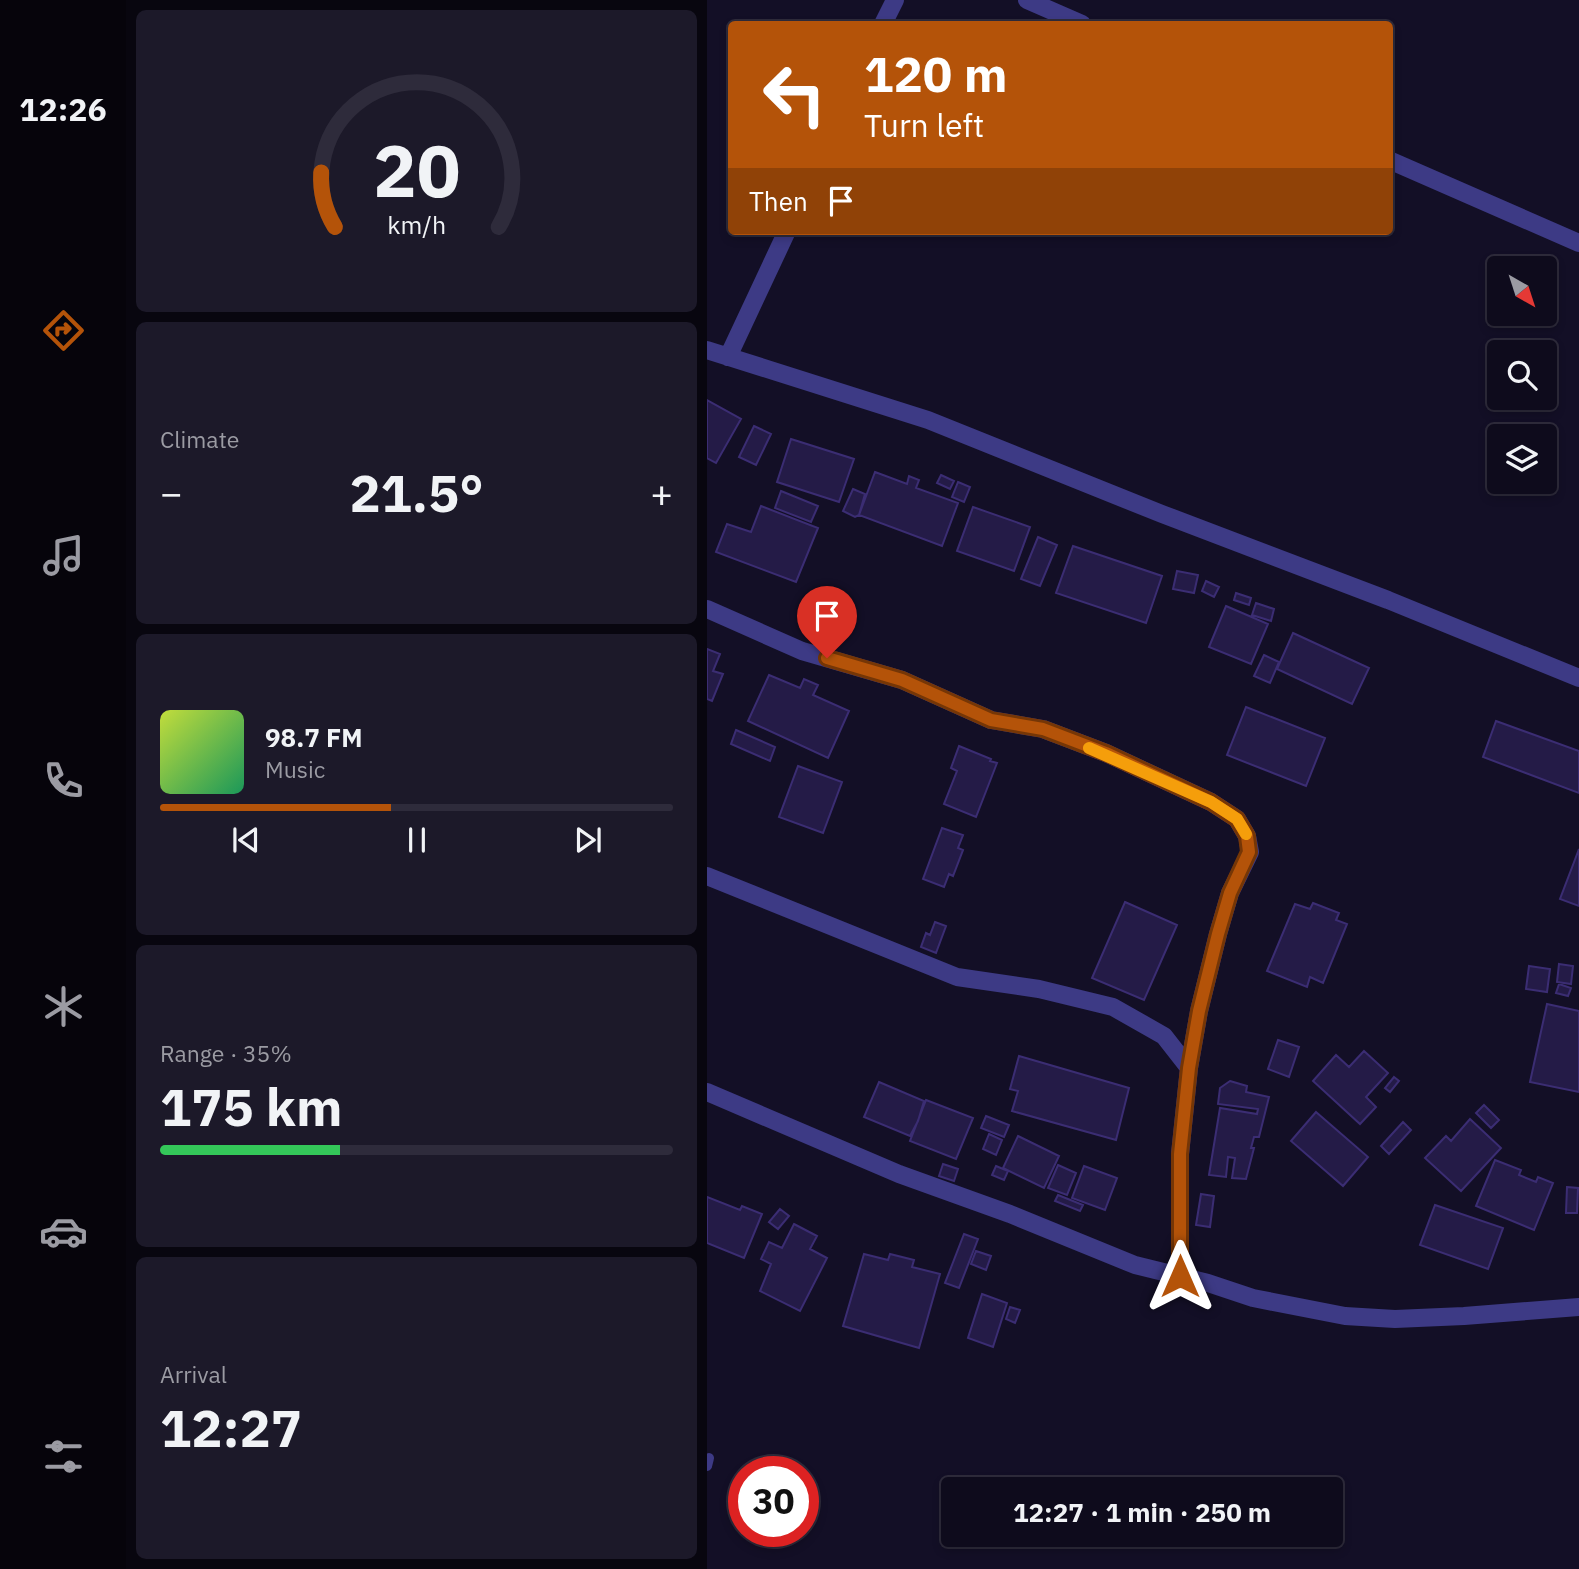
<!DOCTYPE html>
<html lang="en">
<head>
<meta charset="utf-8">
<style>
	:root { --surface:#0e0b1c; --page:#1c1929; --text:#f1f3f6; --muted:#9b9ba3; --line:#2e2b3b; --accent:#b45309 }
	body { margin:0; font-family:"IBM Plex Sans",sans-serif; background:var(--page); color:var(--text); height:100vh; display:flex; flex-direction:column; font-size:26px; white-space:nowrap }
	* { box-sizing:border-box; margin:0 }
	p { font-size:23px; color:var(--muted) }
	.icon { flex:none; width:38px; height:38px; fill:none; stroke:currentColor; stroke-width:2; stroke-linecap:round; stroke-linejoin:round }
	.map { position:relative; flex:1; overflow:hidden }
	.details { display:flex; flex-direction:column; gap:10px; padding:10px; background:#08060f; width:581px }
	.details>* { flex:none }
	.top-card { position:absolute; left:21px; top:21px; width:665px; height:214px; border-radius:7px; box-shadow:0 4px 10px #0003,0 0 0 2px var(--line); background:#b45309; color:#fff; overflow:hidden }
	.needle { width:46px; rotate:141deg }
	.fabs { position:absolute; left:780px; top:256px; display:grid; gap:14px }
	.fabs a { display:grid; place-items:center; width:70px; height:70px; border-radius:7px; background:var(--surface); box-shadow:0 4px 10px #0003,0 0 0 2px var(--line); font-size:35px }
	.speed { position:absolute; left:21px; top:1456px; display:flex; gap:14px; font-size:35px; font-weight:700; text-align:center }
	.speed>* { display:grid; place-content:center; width:91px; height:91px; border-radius:50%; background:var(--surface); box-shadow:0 4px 10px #0003,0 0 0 2px var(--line); line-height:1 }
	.speed .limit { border:10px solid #d22; background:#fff; color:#111 }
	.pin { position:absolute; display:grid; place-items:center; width:60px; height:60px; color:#fff; margin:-72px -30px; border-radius:50% 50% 50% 0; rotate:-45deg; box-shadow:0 0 7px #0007 }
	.pin .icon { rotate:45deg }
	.me { position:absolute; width:77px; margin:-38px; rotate:0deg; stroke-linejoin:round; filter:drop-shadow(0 0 5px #0008) }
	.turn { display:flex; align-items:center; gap:24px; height:147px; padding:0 21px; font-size:32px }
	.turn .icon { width:91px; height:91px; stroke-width:2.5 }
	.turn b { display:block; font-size:49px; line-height:60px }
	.then { display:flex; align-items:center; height:66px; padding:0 21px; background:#0003; gap:14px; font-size:26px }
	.big { font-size:52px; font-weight:800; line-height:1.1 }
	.details .tile { flex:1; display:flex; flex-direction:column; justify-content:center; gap:10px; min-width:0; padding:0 24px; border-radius:10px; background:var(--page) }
	.details .dial { align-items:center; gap:0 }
	.dial svg { height:182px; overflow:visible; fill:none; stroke:var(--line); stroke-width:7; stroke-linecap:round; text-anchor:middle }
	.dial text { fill:var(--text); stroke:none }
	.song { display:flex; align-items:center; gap:21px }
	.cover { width:84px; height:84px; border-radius:10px; background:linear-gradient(135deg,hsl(70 70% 55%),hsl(150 70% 35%)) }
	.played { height:7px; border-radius:4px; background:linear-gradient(90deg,var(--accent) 45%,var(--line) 45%) }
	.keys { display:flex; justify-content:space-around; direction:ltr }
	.heat { display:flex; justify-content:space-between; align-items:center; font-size:38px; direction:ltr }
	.charge { height:10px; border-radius:5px; background:linear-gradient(90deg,#34c759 35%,var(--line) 0) }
	.trip { position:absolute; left:234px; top:1477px; width:402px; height:70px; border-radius:7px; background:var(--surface); box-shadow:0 4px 10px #0003,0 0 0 2px var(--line); font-weight:800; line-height:70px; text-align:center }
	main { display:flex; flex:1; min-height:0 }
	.dock { display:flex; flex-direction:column; width:126px; justify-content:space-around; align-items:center; background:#06040b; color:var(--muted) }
	.dock .icon { width:49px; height:49px }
	.dock .current { color:var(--accent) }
	.dock b { font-size:32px; color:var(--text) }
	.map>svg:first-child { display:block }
</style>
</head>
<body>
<main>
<nav class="dock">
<b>12:26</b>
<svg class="icon current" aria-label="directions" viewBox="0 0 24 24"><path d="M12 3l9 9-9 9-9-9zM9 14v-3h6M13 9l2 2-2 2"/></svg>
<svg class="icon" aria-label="music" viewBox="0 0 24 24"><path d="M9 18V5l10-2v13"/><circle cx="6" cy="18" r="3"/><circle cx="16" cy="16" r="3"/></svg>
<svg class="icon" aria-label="phone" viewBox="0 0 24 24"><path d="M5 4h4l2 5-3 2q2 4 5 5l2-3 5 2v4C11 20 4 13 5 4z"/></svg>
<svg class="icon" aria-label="climate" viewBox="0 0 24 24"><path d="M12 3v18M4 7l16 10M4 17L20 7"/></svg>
<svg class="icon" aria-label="car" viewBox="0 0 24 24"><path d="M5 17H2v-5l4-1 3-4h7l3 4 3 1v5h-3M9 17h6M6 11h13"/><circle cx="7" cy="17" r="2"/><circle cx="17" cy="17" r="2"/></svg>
<svg class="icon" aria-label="filters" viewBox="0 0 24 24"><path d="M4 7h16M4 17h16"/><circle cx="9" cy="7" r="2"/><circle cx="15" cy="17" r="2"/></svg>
</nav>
<section class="details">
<div class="tile dial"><svg viewBox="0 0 100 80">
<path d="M14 69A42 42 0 1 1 86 69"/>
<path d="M14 69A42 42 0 0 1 8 45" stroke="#b45309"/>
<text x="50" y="56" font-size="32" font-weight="700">20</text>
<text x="50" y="72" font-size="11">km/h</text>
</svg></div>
<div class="tile"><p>Climate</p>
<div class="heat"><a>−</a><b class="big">21.5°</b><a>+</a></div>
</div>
<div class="tile">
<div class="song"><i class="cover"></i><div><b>98.7 FM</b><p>Music</p></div></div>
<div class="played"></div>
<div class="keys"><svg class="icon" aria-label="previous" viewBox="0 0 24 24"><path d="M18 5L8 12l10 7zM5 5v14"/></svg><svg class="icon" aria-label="pause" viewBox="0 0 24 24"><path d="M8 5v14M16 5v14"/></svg><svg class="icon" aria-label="next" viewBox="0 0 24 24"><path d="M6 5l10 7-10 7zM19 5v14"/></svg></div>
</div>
<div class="tile"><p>Range · 35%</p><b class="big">175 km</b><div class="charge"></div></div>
<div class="tile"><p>Arrival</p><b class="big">12:27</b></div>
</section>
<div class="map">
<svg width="872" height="1569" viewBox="0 0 872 1569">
	<rect width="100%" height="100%" fill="#130f26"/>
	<!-- building -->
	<path fill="#241b47" stroke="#3b2d73" stroke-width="2" d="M0,400l34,19 -25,44 -9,-5z
		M47,426l17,8 -15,31 -17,-8z
		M84,439l63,20 -15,43 -62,-20z
		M168,472l32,12 2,-8 10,4 -3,8 42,15 -16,43 -83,-31z
		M234,475l13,6 -4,8 -13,-6z
		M251,482l12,5 -6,15 -12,-5z
		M146,489l12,5 -6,21 -4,2 -12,-6z
		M74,491l37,15 -7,16 -36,-14z
		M54,506l57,22 -22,54 -80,-30 11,-28 24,8z
		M266,507l57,20 -16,44 -57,-20z
		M331,537l19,8 -17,41 -19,-7z
		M366,546l89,30 -16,47 -90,-30z
		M470,571l21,4 -4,18 -21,-4z
		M499,581l13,6 -5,10 -12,-6z
		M529,593l15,5 -2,7 -15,-5z
		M549,603l18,6 -3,12 -19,-6z
		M519,606l42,18 -17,40 -42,-17z
		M586,633l76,35 -17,36 -75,-35z
		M0,649l13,5 -7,17 10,3 -11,27 -5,-2z
		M557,655l15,7 -9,21 -16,-7z
		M62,675l31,13 4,-9 14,6 -5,10 36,16 -21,47 -80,-37z
		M539,707l79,31 -19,48 -79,-31z
		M789,721l83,30v42l-96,-36z
		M29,730l39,17 -5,14 -39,-17z
		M252,746l32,13 -1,2 7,2 -21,54 -32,-13 13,-33 -6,-3z
		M91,766l44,16 -19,51 -44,-16z
		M235,828l21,7 -5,13 5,2 -10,26 -4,-2 -5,13 -21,-8z
		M872,849v57l-19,-7z
		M418,902l52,23 -33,75 -52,-22z
		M606,903l26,10 -3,7 11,4 -24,59 -13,-6 -3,10 -40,-16 28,-67 15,5z
		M228,922l11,4 -10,27 -15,-6 5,-14 4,2z
		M852,964l14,2 -2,18 -14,-2z
		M822,966l21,3 -3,23 -21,-3z
		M852,984l12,4 -3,8 -12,-3z
		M840,1004l32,7v81l-49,-10z
		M571,1040l21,7 -10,30 -21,-8z
		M657,1051l24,22 -22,24 10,10 -16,17 -47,-43 23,-26 13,12z
		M312,1056l110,32 -13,52 -104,-29 6,-20 -8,-2z
		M687,1077l5,4 -9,11 -5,-4z
		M523,1081l17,5 -1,6 23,5 -10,40h-5l-3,11h3l-8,31 -14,-1 3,-20 -7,-1 -2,20 -17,-2 11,-67 37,6 1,-5 -40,-5 2,-16z
		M172,1082l45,19 -6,20 -8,15 -46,-19z
		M219,1100l47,18 -17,41 -46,-18z
		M777,1105l15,15 -8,8 -15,-15z
		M609,1112l52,45 -25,29 -52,-45z
		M279,1116l23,9 -5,12 -23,-9z
		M763,1119l31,29 -40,43 -36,-33 21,-22 5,5z
		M696,1122l8,8 -22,24 -8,-8z
		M282,1134l13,6 -6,15 -13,-6z
		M311,1136l41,20 -15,32 -41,-20z
		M788,1160l26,10 -2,5 17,7 2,-5 15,6 -19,47 -58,-24z
		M236,1164l15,5 -4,12 -15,-5z
		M351,1165l18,8 -9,22 -19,-7z
		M289,1166l12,5 -4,9 -12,-5z
		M377,1166l33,12 -12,32 -33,-12z
		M860,1187l11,1 -1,25h-11z
		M494,1194l13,2 -4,31 -14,-2z
		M351,1195l25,10 -3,6 -25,-10z
		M0,1197l33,13 2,-4 20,8 -18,44 -37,-15z
		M728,1205l68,23 -15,41 -68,-24z
		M73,1209l9,7 -11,13 -9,-7z
		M87,1224l23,12 -7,13 17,9 -27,53 -40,-20 11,-27 -10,-5 8,-17 13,6z
		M257,1234l14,5 -19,49 -14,-5z
		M269,1251l15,5 -5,14 -15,-6z
		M157,1254l24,6 2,-6 24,6 -2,7 28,7 -21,74 -76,-22z
		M275,1294l25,9 -14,44 -25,-9z
		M303,1307l10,3 -5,13 -9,-4z"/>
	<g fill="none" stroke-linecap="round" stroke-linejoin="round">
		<!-- service -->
		<path stroke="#3d3a85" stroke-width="10" d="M0,1466l2,-8"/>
		<!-- minor -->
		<path stroke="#3d3a85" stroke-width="18" d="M320,0l55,24
			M176,24l12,-24
			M682,160l190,83
			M0,350l221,70 234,94 226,86 191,78
			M21,357l59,-126
			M0,609l95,42 100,29 89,40 52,9 63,24 105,49 26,17 10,17 3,16 -20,41 -12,41 -19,77 -10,57 -9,86v122
			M0,876l250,101 82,12 74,18 51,29 25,32
			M0,1092l192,82 111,40 125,51 73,18 45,15 92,18 50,3 69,-3 115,-9"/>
	</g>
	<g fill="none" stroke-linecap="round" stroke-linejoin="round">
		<!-- route casing -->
		<g stroke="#753606" stroke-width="18">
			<path id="route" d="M120,658l75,22 89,40 52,9 63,24 105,49 26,17 10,17 2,16 -19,41 -12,41 -19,77 -10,57 -9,86v122"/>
		</g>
		<!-- route -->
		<use href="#route" stroke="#b45309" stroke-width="12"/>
		<!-- slow -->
		<path stroke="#f59e0b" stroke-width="12" d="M382,748l122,54 26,17 9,15"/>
	</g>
</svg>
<div class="fabs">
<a><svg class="needle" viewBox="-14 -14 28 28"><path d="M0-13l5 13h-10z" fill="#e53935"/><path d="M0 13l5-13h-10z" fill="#9b9ba3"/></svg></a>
<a><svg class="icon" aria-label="search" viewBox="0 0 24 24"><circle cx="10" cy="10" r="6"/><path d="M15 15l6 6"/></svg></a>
<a><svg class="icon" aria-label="layers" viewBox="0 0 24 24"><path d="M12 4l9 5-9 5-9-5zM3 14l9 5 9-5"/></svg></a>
</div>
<div class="speed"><div class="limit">30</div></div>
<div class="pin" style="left:120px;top:658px;background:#d93025"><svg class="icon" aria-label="arrive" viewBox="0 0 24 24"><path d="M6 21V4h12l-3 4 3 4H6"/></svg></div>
<svg class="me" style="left:473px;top:1276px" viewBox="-20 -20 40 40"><path d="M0-17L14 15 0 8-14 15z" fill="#b45309" stroke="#fff" stroke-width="4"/></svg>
<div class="trip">12:27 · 1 min · 250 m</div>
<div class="top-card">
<div class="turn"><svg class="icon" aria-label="left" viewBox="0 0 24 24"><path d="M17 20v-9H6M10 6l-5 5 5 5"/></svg><div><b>120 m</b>Turn left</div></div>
<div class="then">Then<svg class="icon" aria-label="arrive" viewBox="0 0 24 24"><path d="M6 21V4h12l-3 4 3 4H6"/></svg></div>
</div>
</div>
</main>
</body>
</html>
